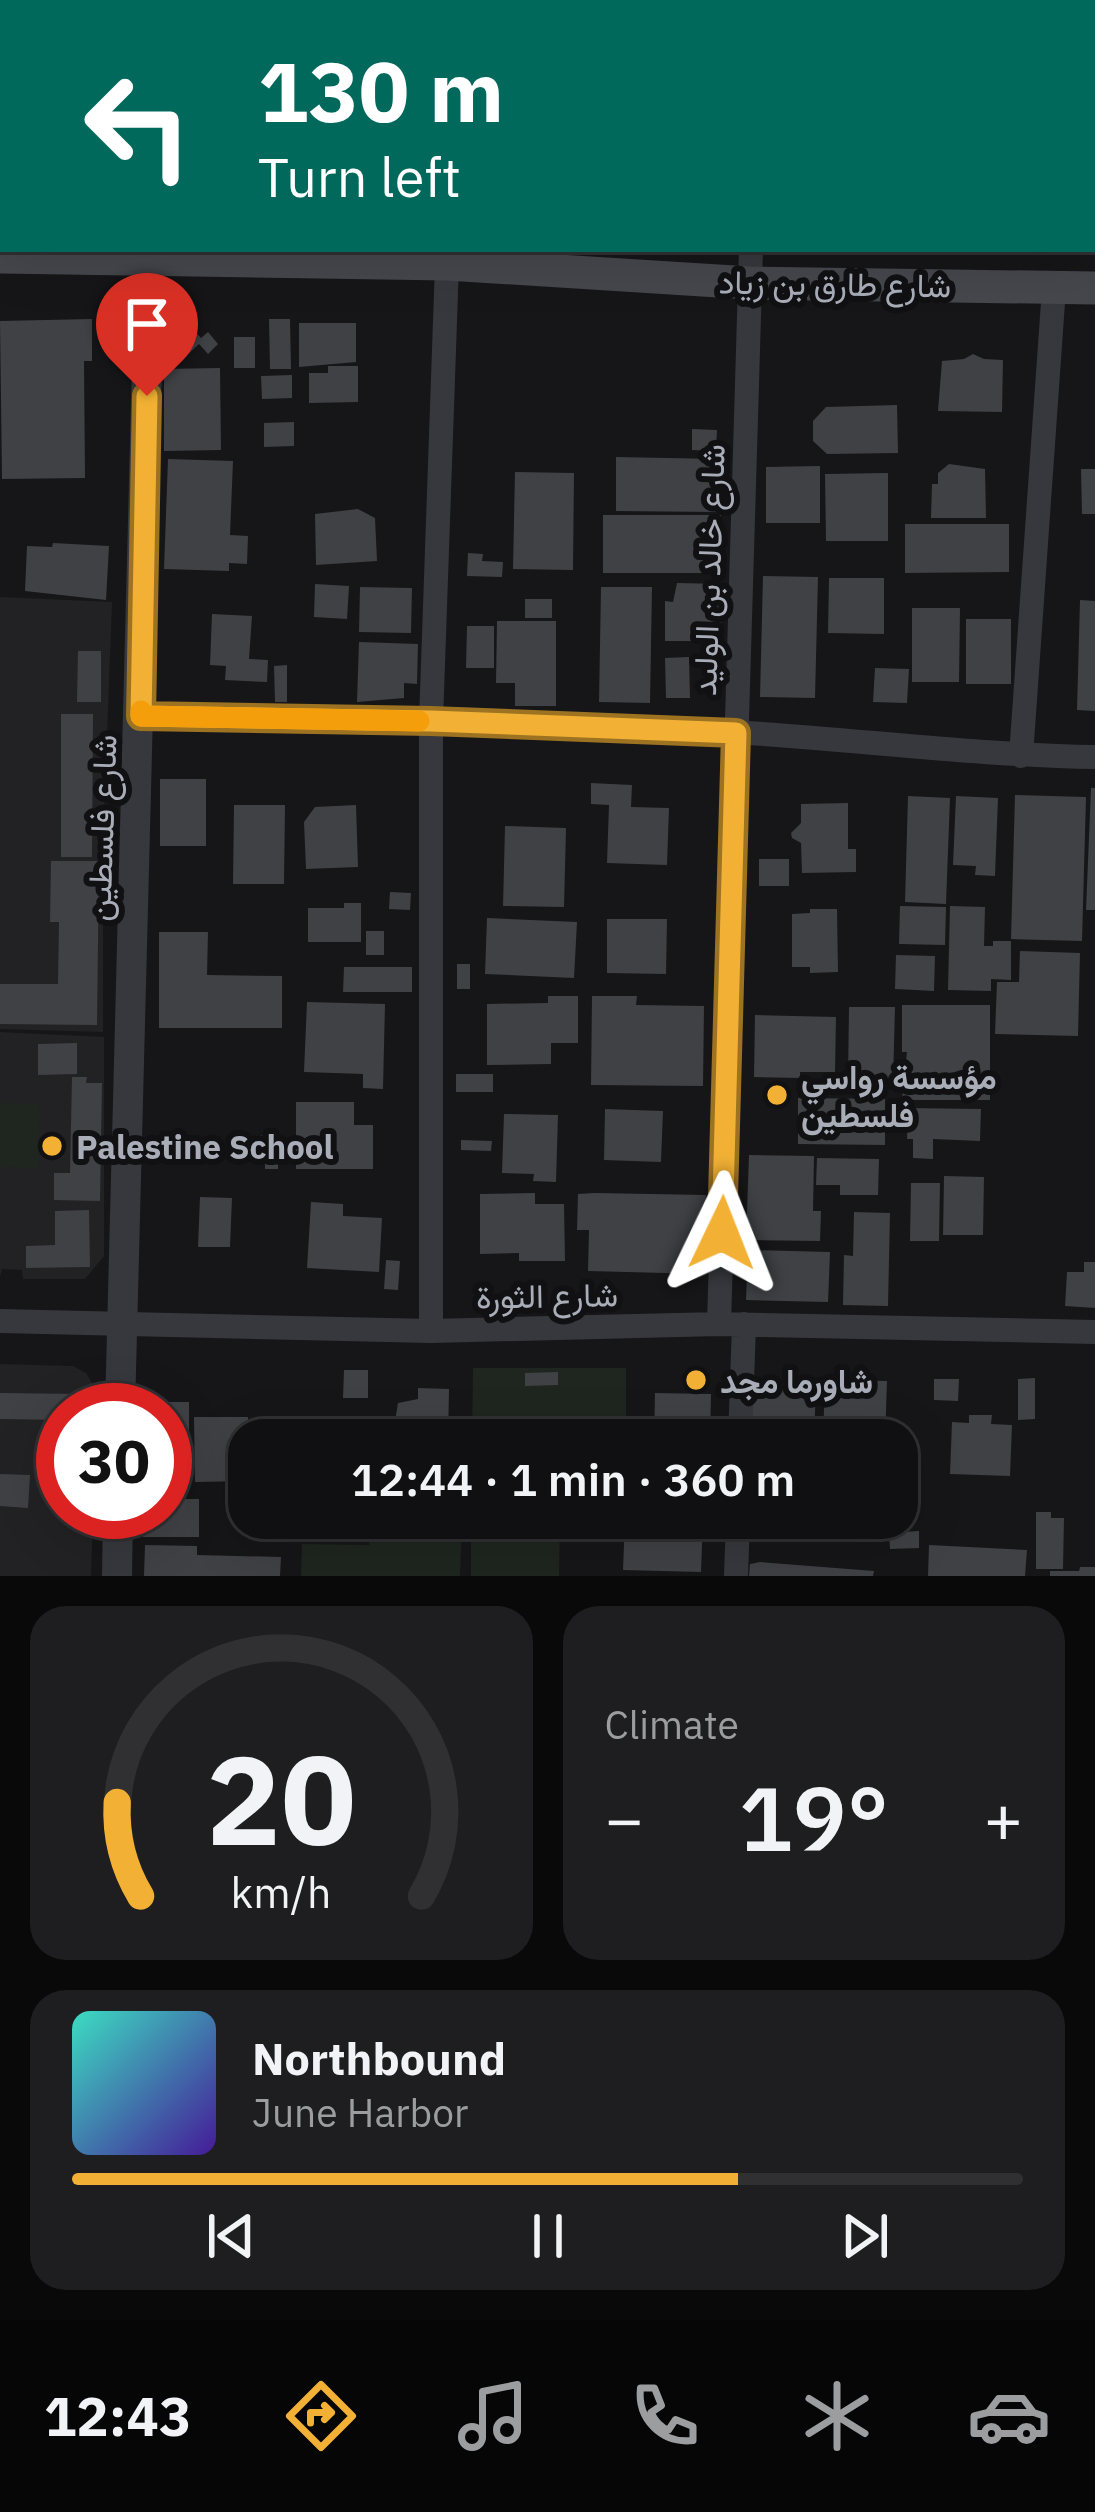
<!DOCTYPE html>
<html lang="en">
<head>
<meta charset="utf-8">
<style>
	:root { --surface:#101012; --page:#1e1e20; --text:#f1f3f6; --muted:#9c9d9f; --line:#303032; --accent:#f2b134 }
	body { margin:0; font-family:"IBM Plex Sans",Vazirmatn,sans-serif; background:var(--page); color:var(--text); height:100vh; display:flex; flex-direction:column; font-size:45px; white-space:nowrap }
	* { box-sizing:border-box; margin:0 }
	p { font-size:39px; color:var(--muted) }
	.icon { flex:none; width:66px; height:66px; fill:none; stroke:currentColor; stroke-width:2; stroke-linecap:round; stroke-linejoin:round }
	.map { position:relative; height:1576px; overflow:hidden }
	.details { display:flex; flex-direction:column; gap:30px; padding:30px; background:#09090a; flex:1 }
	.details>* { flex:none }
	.hud { position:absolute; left:0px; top:0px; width:1095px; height:252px; box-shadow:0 12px 48px #0002,0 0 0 3px var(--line); background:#00695c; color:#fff; overflow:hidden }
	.speed { position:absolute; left:36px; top:1383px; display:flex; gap:24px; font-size:60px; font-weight:700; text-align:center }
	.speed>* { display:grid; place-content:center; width:156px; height:156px; border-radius:50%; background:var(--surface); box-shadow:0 12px 48px #0002,0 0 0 3px var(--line); line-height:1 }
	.speed .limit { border:18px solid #d22; background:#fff; color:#111 }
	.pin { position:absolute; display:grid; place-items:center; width:102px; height:102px; color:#fff; margin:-123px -51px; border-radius:50% 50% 50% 0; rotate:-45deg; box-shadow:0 0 12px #0007 }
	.pin .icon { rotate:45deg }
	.me { position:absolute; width:132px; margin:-66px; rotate:2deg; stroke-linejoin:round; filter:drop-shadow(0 0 9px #0008) }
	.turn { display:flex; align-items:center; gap:42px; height:252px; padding:0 60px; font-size:54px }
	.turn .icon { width:156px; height:156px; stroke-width:2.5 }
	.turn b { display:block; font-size:84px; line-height:102px }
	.big { font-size:90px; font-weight:600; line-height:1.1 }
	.details .widget { flex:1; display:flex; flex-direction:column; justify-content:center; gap:18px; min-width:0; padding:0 42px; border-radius:36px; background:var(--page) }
	.details .dial { align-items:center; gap:0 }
	.dial svg { height:312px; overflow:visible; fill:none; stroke:var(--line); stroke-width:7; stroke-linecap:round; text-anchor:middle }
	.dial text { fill:var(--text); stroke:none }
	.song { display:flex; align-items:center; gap:36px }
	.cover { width:144px; height:144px; border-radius:18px; background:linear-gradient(135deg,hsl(170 70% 55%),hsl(260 70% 35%)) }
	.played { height:12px; border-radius:6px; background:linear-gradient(90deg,var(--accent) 70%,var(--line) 70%) }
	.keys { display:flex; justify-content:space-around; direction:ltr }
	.heat { display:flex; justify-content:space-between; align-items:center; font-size:66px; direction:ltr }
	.details .tiles { flex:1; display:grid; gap:30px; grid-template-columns:1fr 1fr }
	.widget:last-child { grid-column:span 2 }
	.trip { position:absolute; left:228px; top:1419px; width:690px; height:120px; border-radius:36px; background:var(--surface); box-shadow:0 12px 48px #0002,0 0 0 3px var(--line); font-weight:600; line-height:120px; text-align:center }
	.tabs { display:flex; height:192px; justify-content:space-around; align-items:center; background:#060607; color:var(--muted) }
	.tabs .icon { width:84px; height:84px }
	.tabs .current { color:var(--accent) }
	.tabs b { font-size:54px; color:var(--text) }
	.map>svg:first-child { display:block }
</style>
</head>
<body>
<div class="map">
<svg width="1095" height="1576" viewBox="0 0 1095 1576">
	<rect width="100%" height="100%" fill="#161618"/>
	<!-- built -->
	<path fill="#222225" d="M0,597l112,5 -9,243v187l-103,-3z
		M0,1032l104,5v219l-19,23h-62l-1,-9 -20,-1 -2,8z
		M0,1364l73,2 13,7 10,17 -1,20h-32v102h30l-2,64h-91z"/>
	<!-- grass -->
	<path fill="#1e261f" d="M0,1103l40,1 -2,64 -38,-1z
		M473,1368h153v72h-154z
		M370,1518h92l-2,58h-159l1,-32 67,1z
		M471,1518h89l-1,58h-88z"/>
	<!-- building -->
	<path fill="#404145" d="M92,319v42h-8l1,117 -83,1 -2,-158z
		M269,319h21l1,50h-21z
		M184,320l17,18 7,-6 10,12 -10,10 -9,-10 -21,20 -11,-10 10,-10 -9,-9z
		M299,323h57v39l-57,5z
		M234,337h21v31h-21z
		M973,354l11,5 19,1 -1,52 -64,-1 4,-50 22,-2z
		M328,366h30v36l-49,1v-30h19z
		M220,368l1,82 -57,1v-82z
		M292,375v23l-30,1 -1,-23z
		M897,405l1,48 -71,1 -14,-13v-20l13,-14z
		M294,422v24l-30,1v-24z
		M692,429l25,1 -1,21 -24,-1z
		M616,457l103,2 -1,53 -102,-1z
		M168,459l65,2 -3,74 18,1 -1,28 -18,-1v8l-65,-2z
		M949,464l36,5 1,49h-55l1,-34h6v-11z
		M820,466v57h-54v-56z
		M1081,469h14v45h-13z
		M515,472l59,1 -1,97 -60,-1z
		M888,473v68h-62l-1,-67z
		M358,509l17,9 2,43 -61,4 -1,-51z
		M603,515h118v58h-118z
		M905,524h104v48l-104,1z
		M53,543l56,3 -3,54 -81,-9 2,-45 25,1z
		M468,553l15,1 -1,7 21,1 -1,15 -35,-1z
		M763,576l55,1 -3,121 -55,-1z
		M829,578h55v56l-56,-1z
		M677,583l45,1 -1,57h-56v-40l8,1z
		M315,584l34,2 -2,33 -33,-2z
		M360,587l52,1 -1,45 -52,-1z
		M601,587h51l-2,116 -51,-1z
		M525,599h27v19h-27z
		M1080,600l15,1v110l-18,-1z
		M912,608h48l-1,74h-47z
		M212,614l40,2 -3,43 19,1 -1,22 -42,-2 1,-14 -16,-1z
		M966,619h45v65h-45z
		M497,621h59v85h-41v-23h-19z
		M467,626h27v42h-28z
		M359,642l59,2 -1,40 -13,-1v15l-47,4z
		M78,651h23v51h-24z
		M689,657l1,41h-24l-1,-40z
		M287,665v37h-12l-1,-36z
		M875,668l34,1 -2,34 -34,-1z
		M61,714h32l-1,143h-31z
		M160,779h46v67h-46z
		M591,783l41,2 -1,22 38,1 -2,57 -60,-2 2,-58 -18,-1z
		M1091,788h4v122h-9z
		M1015,795l71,2 -4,144 -71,-2z
		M908,796l42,2 -4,106 -41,-2z
		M956,796l42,2 -3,78 -20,-1 1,-9 -23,-1z
		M848,803v46h8v23l-54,1 -1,-30 -9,-5 -1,-5 10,-10v-19z
		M234,805h51l-1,79h-51z
		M356,805l2,62 -52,2 -2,-47 11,-15z
		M505,826l61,2 -2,79 -61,-1z
		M759,859h30v27h-30z
		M51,861h48l-2,164 -97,-1v-40h58l1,-62h-9z
		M390,892l21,1 -1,17 -21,-1z
		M344,903h17v39h-53v-34h36z
		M900,906l46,1 -1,38 -46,-1z
		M950,906l35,1 -1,39h9v-5h18v39l-20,-1v12l-43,-1z
		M810,909h27l1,63 -28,1v-6h-18v-53l18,-1z
		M487,918l90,4 -3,56 -89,-4z
		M607,919h60l-1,55 -59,-1z
		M366,931h18v24h-18z
		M159,932h49l-1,43 75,1v52h-123z
		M1020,951l60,2 -2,83 -83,-2 2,-52h22z
		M896,955l39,1 -1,35 -39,-2z
		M457,964h13v25h-13z
		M344,967h68v25h-69z
		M548,996h30v47h-27v21l-64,1v-61l61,-1z
		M592,996h45l-1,9 68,1 -1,80 -112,-1z
		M307,1002l78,2 -2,85 -20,-1v-14l-59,-2z
		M902,1005h88v95h-88l5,-48h-5z
		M849,1007h46l-2,75 -45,-1z
		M755,1015l81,2 -1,55h-35v6l-46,-1z
		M77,1043v31l-39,1v-31z
		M456,1074h37v18h-37z
		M72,1077h15l-1,6h16l-2,118 -46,-1v-27h16z
		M798,1098l87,1v46l-87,-1z
		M296,1102h58v23h19v44h-77z
		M908,1108l73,1 -1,32 -47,-2v20l-20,-1v-19h-6z
		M605,1109l58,2 -2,51 -57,-2z
		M504,1114l54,1 -2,67 -23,-1 1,-7 -32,-1z
		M256,1135h22v34h-13v-13h-9z
		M461,1140l31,1 -1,10 -30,-1z
		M749,1155l65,1 -1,55h8l-1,30 -74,-1z
		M817,1158l62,1 -1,36h-38v-10h-24z
		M944,1176l40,1 -1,58h-40z
		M911,1183h29l-1,58h-29z
		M535,1193v11h29l1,57h-46v-8l-39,1v-60z
		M594,1193l112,2 -2,79 -116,-3 1,-41h-12l1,-36z
		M200,1197l32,1 -2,49h-32z
		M311,1202l32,2v12l39,2 -3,54 -72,-4z
		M89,1210l1,57 -64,1v-22l29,-1v-34z
		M854,1212l36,1 -2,93 -45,-1 1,-50 9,1z
		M748,1250l82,2 -2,50 -82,-2z
		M386,1260l14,1 -2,29 -14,-1z
		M1084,1262h11v46l-30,-2 2,-34h17z
		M344,1370h24v28h-25z
		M558,1372v13l-33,1v-13z
		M1035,1378v41l-17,1v-41z
		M934,1379h25l-1,22 -24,-1z
		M825,1380l62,1 -2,59h-62z
		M763,1383l53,1 -2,56h-65l5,-49 9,1z
		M418,1388l31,1 -1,51h-56l6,-37 20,-4z
		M0,1393l80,1v16h-17v10l-63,-1z
		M655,1393l56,1 -1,46h-56z
		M147,1402h42v59h-24v-51h-18z
		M969,1415h23l-1,9 21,1 -2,51 -60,-2 2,-52 17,1z
		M194,1417h54v9h22v14h-21v41l-54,1z
		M0,1474l30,1 -2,33 -28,-2z
		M165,1481h15v16h-15z
		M165,1499h34v38h-56v-25h22z
		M1036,1512h15v6h13l-1,51h-27z
		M297,1518h61v15l-62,-1z
		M625,1518h78l-2,54 -78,-2z
		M746,1518h66v10l-66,-1z
		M821,1518h62v12l-62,-2z
		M919,1531v17l-29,1 -1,-16z
		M145,1545l52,1v9l84,2 -1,19h-136z
		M929,1545l98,5 -2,26h-97z
		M760,1562l114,9 -1,5h-124l1,-12z
		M1080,1567h15v9h-45v-5h29z"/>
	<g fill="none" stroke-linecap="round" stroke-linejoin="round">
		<!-- minor -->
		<path stroke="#37383d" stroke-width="24" d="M756,3v-3
			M141,716c197,3 394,6 591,16 121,7 242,23 363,25
			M1021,756l33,-468
			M0,1321l431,10 288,-7 376,8
			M719,1324l32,-1075
			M431,1331v-610l16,-457
			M740,1440l4,-116
			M736,1576l2,-58"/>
		<!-- tertiary -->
		<path stroke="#37383d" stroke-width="30" d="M158,3v-3
			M120,1410l30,-1161
			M117,1576l1,-64"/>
		<!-- secondary -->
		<path stroke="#45474d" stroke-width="33" d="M0,257l447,7 303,19 345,5"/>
	</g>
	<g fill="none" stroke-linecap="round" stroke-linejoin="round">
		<!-- route casing -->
		<g stroke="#9d7322" stroke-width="30">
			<path id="route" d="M147,396l-6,320 290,5 305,12 -14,500"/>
		</g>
		<!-- route -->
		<use href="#route" stroke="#f2b134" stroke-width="21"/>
		<!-- slow -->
		<path stroke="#f59e0b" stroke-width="21" d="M141,711v5l278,5"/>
	</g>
	<!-- markers -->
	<g fill="#f2b134" stroke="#111113" stroke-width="4.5">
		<circle cx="777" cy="1095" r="12"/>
		<circle cx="52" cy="1146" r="12"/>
		<circle cx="696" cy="1380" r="12"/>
	</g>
	<g text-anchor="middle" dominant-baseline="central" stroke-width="12" stroke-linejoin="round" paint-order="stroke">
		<!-- street labels -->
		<g font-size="33" fill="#a8adb8" stroke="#111113">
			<text transform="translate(835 283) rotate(1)">شارع طارق بن زياد</text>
			<text transform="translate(708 570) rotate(-88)">شارع خالد بن الوليد</text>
			<text transform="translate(101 828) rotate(-88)">شارع فلسطين</text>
			<text transform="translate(547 1295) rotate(-1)">شارع الثورة</text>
		</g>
		<!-- poi labels -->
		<g font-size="33" font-weight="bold" fill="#a8adb8" stroke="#111113" text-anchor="start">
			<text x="801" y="1076">مؤسسة رواسي<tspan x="801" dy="38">فلسطين</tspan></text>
			<text x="76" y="1146">Palestine School</text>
			<text x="720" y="1380">شاورما مجد</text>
		</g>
	</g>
</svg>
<div class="speed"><div class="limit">30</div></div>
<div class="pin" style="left:147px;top:396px;background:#d93025"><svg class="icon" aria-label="arrive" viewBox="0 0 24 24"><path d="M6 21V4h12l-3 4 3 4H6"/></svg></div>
<svg class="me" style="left:722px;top:1233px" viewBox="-20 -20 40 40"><path d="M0-17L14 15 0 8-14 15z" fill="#f2b134" stroke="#fff" stroke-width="4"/></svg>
<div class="trip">12:44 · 1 min · 360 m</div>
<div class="hud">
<div class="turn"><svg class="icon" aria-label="left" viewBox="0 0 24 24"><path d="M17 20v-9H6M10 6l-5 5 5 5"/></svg><div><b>130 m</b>Turn left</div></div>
</div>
</div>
<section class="details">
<div class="tiles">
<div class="widget dial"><svg viewBox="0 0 100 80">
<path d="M14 69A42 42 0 1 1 86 69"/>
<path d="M14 69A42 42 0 0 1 8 45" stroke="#f2b134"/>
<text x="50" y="56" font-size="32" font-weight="700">20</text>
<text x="50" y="72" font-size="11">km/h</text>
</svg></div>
<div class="widget"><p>Climate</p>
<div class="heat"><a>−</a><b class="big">19°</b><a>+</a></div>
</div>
<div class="widget">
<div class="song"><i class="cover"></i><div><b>Northbound</b><p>June Harbor</p></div></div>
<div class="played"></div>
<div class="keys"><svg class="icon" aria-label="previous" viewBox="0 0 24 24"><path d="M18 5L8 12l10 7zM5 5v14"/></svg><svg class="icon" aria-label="pause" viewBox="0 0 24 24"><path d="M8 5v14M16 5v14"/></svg><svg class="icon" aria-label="next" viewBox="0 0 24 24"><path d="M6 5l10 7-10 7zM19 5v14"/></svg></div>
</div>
</div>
</section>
<nav class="tabs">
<b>12:43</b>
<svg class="icon current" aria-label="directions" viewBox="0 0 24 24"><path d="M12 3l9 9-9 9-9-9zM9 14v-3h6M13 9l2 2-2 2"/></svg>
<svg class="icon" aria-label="music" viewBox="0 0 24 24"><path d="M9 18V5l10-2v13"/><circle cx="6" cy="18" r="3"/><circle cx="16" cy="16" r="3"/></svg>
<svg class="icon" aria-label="phone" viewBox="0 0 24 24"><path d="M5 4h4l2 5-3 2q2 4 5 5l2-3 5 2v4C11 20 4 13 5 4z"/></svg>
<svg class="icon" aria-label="climate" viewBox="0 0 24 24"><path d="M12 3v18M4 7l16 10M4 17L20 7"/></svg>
<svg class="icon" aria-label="car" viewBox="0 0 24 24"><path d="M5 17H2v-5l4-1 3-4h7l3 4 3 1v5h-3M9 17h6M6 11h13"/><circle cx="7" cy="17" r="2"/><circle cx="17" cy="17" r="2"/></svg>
</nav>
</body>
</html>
